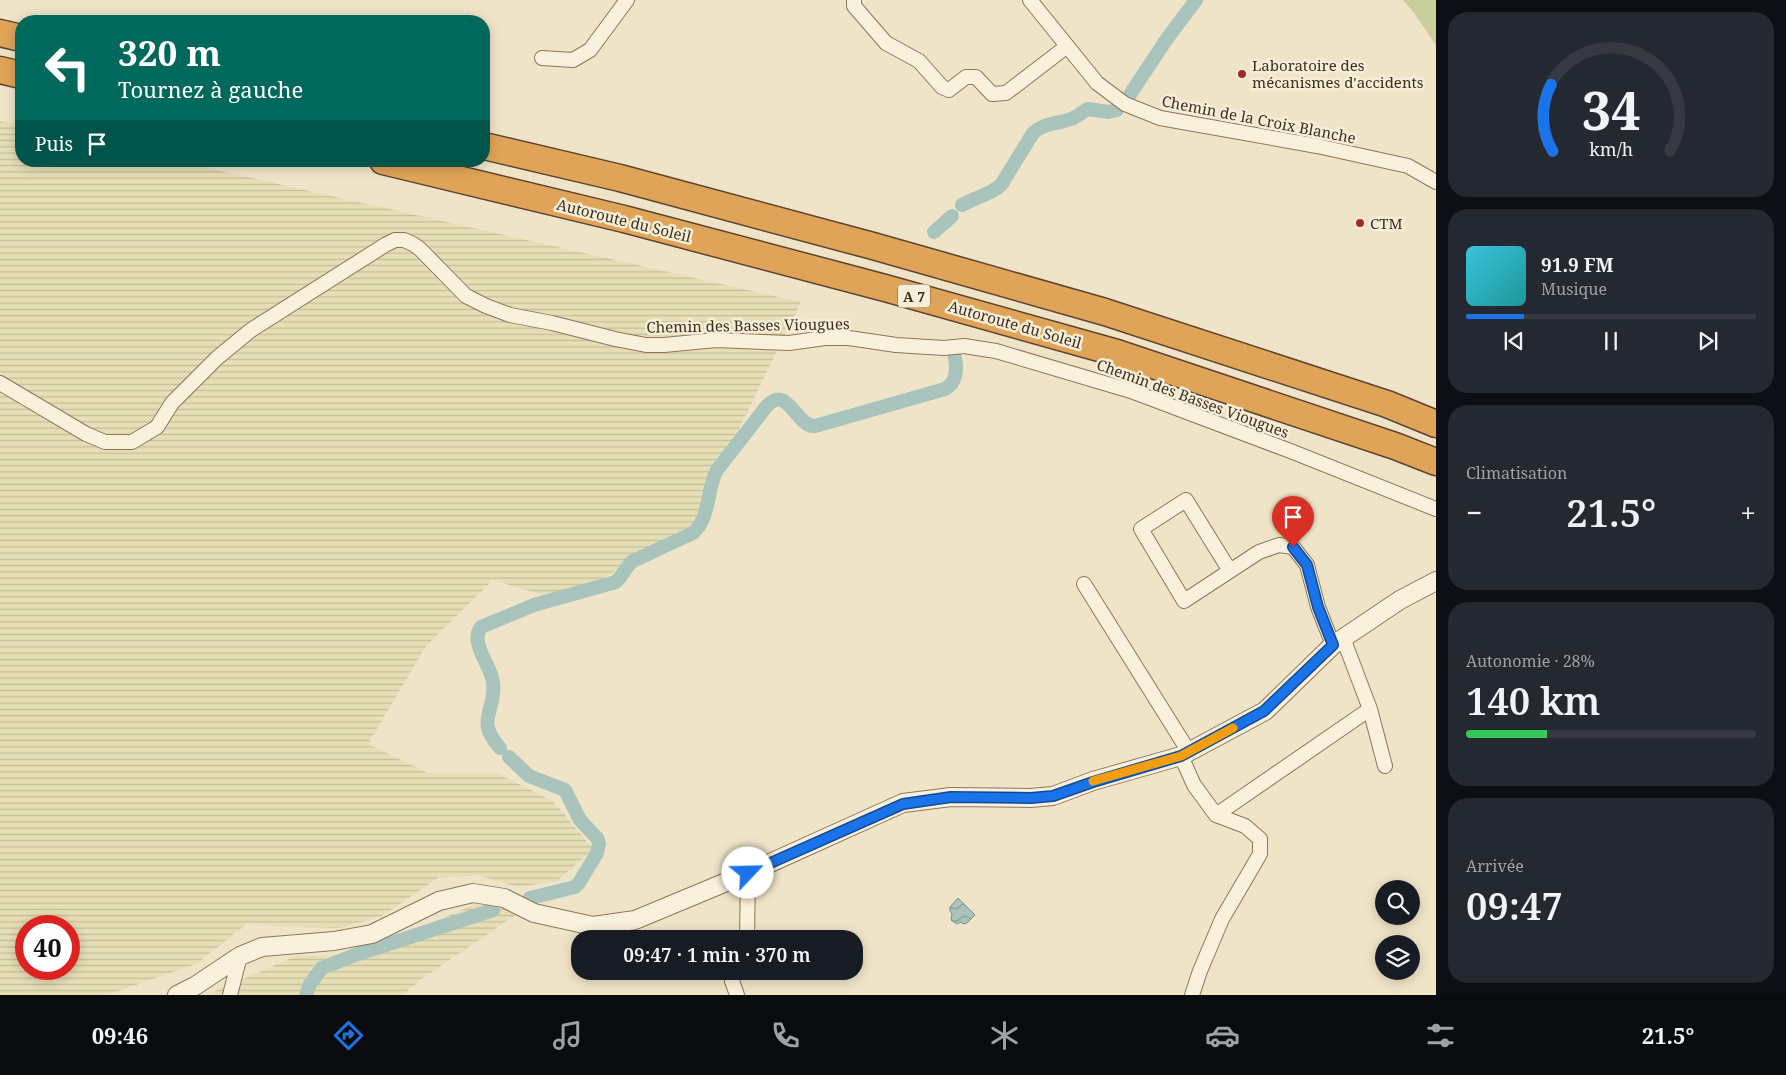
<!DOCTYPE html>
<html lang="fr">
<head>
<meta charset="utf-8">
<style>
	:root { --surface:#171b24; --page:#242831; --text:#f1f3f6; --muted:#9ea1a6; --line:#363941; --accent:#1a73e8 }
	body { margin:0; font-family:"Noto Serif",serif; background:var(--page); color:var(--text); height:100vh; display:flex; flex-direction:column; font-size:19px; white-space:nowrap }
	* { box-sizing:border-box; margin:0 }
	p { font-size:16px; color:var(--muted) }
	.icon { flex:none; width:28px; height:28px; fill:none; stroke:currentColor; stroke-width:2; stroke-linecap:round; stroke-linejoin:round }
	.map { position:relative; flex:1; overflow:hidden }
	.details { display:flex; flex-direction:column; gap:12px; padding:12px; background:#0d0f14; width:350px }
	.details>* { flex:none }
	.guide { position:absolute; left:15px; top:15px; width:475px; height:152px; border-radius:20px; box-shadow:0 2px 12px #0003; background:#00695c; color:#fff; overflow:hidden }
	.controls { position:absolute; left:1375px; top:880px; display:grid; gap:10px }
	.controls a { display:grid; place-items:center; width:45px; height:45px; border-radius:50%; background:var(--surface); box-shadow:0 2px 12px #0003; font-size:25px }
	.speed { position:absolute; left:15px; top:915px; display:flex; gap:10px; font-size:25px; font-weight:700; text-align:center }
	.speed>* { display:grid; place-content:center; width:65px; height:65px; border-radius:50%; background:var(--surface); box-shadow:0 2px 12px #0003; line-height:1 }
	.speed .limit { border:8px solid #d22; background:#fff; color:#111 }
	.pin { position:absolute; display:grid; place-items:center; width:42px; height:42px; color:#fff; margin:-51px -21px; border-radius:50% 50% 50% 0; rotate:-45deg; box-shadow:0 0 5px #0007 }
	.pin .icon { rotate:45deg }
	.me { position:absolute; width:55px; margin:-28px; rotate:66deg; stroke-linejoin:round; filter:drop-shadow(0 0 4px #0008) }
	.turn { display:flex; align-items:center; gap:18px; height:105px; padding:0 20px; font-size:22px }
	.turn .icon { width:65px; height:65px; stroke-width:2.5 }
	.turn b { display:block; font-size:35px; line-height:42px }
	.then { display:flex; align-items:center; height:48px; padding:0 20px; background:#0003; gap:10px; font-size:19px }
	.big { font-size:38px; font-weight:600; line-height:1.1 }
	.details .widget { flex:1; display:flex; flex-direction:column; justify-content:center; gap:8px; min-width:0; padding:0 18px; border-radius:20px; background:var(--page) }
	.details .dial { align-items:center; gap:0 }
	.dial svg { height:130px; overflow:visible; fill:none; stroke:var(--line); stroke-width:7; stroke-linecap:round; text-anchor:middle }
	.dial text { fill:var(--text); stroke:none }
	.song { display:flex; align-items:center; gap:15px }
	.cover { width:60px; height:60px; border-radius:8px; background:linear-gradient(135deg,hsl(190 70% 55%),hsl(180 70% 35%)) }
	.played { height:5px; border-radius:2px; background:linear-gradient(90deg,var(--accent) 20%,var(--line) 20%) }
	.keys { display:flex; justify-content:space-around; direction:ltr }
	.heat { display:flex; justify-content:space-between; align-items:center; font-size:28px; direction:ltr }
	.charge { height:8px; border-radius:4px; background:linear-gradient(90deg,#34c759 28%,var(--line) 0) }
	.trip { position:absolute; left:571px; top:930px; width:292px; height:50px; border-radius:20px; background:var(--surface); box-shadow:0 2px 12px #0003; font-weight:600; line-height:50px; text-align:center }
	.tab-bar { display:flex; height:80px; justify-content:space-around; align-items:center; background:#090b0e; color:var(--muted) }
	.tab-bar .icon { width:35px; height:35px }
	.tab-bar .on { color:var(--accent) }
	.tab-bar b { font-size:22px; color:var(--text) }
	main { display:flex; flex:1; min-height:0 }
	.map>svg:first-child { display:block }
</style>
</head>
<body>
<main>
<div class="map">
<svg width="1436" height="995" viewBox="0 0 1436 995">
	<defs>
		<pattern id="farmland-rules" width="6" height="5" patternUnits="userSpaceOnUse" patternTransform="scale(1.25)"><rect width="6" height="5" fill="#e6deb5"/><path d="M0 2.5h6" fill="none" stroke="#c6bf9b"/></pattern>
		<pattern id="water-waves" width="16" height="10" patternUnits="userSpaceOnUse" patternTransform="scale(1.25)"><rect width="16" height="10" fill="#a9c4bc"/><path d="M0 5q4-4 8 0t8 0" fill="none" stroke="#8ba098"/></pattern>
	</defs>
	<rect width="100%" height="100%" fill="#f0e4c8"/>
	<!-- farmland -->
	<path fill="url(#farmland-rules)" fill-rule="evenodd" d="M0,121l21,5v35h156l624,141 -110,225 -127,74 -71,-21 -67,66 -58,98 60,29 71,1 54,27 40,48 -36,32 -39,6 -41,-12 -39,3 -56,38 -42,12 -52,-1 -40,-4 -52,41 -89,31h-107zM26,926h43v43h-43z
		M478,903h14l25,11 -97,66 -17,15h-197l90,-39 41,-1 70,-22z"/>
	<!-- green -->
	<path fill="#c9cf9b" d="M1403,0h33v45l-22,-32z"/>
	<!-- water -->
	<path fill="url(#water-waves)" stroke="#6f938a" d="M958,898l17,17 -8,8 -4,1 -2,-2 -4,2 -6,-4 1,-6 -2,-3v-4z"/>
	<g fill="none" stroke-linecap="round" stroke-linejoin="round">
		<!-- canal -->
		<path stroke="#a9c4bc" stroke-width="14" d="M1129,96l37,-56 30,-40
			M962,205c13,-8 28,-10 39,-20l32,-52c11,-10 24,-9 38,-14 6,-2 11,-7 17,-10l20,3 9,-2
			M934,232l18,-16
			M500,748c-26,-29 -3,-37 -7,-66 -2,-17 -24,-39 -12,-55l53,-22 82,-23c7,-6 9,-15 17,-21l60,-28c18,-16 13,-43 24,-63l49,-63c22,-25 29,20 49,19l130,-37c14,-8 12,-24 9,-36
			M509,757l20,19 36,14 15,30 17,18 2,5 -2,10 -18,30 -4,4 -45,11
			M306,995l4,-11 12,-16 33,-13 138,-45"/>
		<!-- minor casing -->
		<g stroke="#8d765c" stroke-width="16">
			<path id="minor" d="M854,0v6l32,37 33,18 23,26 7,3 17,-13h10l16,17 14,-1 60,-46
				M1030,0l67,83 28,21 35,14 157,28 91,20 28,16
				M542,58l31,2 17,-10 37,-50
				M0,383l86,51 19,8h27l25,-15 15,-24 45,-45 34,-28 134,-85 10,-5h9l9,4 7,5 46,47 20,10 24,9 42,8 63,16 31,6h18l52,-5 73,3 36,-5h24l47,7 48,3 20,-2 32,5 135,40 162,61 143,57
				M1230,571l-44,-71 -45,29 43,72 75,-49 20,-7 14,2 14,18 11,42 15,38
				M1084,584l105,168
				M1370,709l15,57
				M1181,756l13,29 22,30 29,11 15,13v15l-38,65 -22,52 -8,24
				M1216,815l154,-106 -27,-71
				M747,939l1,-66
				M735,971l-3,10 5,14
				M230,995l10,-39"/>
		</g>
		<!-- tertiary casing -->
		<g stroke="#8d765c" stroke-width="20">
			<path id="tertiary" d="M177,995l18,-9 45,-30 22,-9 72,-6 38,-7 67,-33 34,-8 31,5 30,15 59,13 42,-6 113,-47 155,-70 48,-6 80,1 22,-2 40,-15 88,-25 84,-45 68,-66 67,-45 36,-19"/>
		</g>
		<!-- motorway casing -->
		<g stroke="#5b4430" stroke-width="29">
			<path id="motorway" d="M0,33l21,5
				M0,70l21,5
				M484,146l136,32 253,68 232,66 282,92 49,20
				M383,161l241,58 261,69 232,65 278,93 41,16"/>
		</g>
		<!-- minor -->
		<use href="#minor" stroke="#faf1dc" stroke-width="14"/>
		<!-- tertiary -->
		<use href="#tertiary" stroke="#faf1dc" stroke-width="18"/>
		<!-- motorway -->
		<use href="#motorway" stroke="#e0a458" stroke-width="26"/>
	</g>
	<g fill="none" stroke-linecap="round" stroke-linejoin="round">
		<!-- route casing -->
		<g stroke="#114b97" stroke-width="12">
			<path id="route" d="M748,873l155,-69 48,-7 80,1 22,-2 40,-14 88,-26 83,-45 69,-66 -15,-38 -11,-42 -14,-18"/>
		</g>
		<!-- route -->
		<use href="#route" stroke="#1a73e8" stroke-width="9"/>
		<!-- slow -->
		<path stroke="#f59e0b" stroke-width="9" d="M1093,781l88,-25 52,-28"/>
	</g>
	<!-- markers -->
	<g fill="#9e2a2b" stroke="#f7eed8" stroke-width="2">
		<circle cx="1242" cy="74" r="5"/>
		<circle cx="1360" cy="223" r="5"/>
	</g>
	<g text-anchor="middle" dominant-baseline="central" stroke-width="5" stroke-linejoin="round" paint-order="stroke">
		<!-- shield labels -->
		<rect fill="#f7eed8" stroke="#756857" stroke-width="1" x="898" y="284.5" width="32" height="23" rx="4"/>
		<g font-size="14" font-weight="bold" fill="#3d2e20">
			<text x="914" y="296">A 7</text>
		</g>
		<!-- poi labels -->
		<g font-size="15" fill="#3d2e20" stroke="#f7eed8" text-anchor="start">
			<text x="1252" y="65">Laboratoire des<tspan x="1252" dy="17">mécanismes d'accidents</tspan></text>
			<text x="1370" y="223">CTM</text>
		</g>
		<!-- street labels -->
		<g font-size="15" fill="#3d2e20" stroke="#f7eed8">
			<text transform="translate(1259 119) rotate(11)">Chemin de la Croix Blanche</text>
			<text transform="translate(624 220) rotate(14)">Autoroute du Soleil</text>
			<text transform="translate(1015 324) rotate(16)">Autoroute du Soleil</text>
			<text transform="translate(748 325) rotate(-1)">Chemin des Basses Viougues</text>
			<text transform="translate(1193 398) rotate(20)">Chemin des Basses Viougues</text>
		</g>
	</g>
</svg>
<div class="controls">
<a><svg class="icon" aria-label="search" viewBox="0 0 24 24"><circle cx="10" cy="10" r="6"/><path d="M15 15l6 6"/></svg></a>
<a><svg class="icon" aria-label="layers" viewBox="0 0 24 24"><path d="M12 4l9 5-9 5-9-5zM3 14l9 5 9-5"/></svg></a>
</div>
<div class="speed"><div class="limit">40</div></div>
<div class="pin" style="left:1293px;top:547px;background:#d93025"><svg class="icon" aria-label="arrive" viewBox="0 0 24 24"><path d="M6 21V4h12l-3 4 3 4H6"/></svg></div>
<svg class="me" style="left:748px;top:873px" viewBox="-20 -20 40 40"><circle r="19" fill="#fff"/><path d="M0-13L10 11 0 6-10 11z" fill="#1a73e8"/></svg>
<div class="trip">09:47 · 1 min · 370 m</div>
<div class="guide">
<div class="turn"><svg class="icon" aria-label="left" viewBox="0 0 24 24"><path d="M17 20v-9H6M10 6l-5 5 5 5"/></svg><div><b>320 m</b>Tournez à gauche</div></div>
<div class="then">Puis<svg class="icon" aria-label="arrive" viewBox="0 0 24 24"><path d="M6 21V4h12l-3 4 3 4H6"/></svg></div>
</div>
</div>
<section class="details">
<div class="widget dial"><svg viewBox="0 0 100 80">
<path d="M14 69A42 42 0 1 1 86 69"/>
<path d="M14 69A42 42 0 0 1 13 28" stroke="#1a73e8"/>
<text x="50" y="56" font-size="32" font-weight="700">34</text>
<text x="50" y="72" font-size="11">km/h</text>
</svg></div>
<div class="widget">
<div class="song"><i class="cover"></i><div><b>91.9 FM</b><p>Musique</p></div></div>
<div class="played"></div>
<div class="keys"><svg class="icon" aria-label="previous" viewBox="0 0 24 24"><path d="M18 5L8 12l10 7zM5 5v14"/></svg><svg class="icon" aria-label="pause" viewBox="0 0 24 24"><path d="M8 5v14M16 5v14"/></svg><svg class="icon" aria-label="next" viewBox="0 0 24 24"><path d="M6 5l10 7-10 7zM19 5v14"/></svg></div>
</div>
<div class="widget"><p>Climatisation</p>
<div class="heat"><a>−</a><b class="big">21.5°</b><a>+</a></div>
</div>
<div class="widget"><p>Autonomie · 28%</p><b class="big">140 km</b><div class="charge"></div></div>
<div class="widget"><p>Arrivée</p><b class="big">09:47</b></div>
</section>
</main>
<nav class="tab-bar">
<b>09:46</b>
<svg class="icon on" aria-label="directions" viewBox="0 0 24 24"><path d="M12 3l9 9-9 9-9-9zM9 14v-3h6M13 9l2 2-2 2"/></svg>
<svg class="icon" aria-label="music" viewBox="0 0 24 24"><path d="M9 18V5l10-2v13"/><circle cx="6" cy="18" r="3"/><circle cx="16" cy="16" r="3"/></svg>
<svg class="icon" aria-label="phone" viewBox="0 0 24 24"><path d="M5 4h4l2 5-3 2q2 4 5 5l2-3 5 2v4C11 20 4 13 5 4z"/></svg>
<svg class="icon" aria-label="climate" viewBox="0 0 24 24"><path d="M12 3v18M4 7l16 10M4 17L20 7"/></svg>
<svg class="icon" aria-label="car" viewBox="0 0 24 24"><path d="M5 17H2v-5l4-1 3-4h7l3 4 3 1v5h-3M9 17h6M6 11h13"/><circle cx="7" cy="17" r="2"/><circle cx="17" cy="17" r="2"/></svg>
<svg class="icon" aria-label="filters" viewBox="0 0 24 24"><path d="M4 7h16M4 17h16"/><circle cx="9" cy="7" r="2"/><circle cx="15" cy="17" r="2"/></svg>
<b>21.5°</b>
</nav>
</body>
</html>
